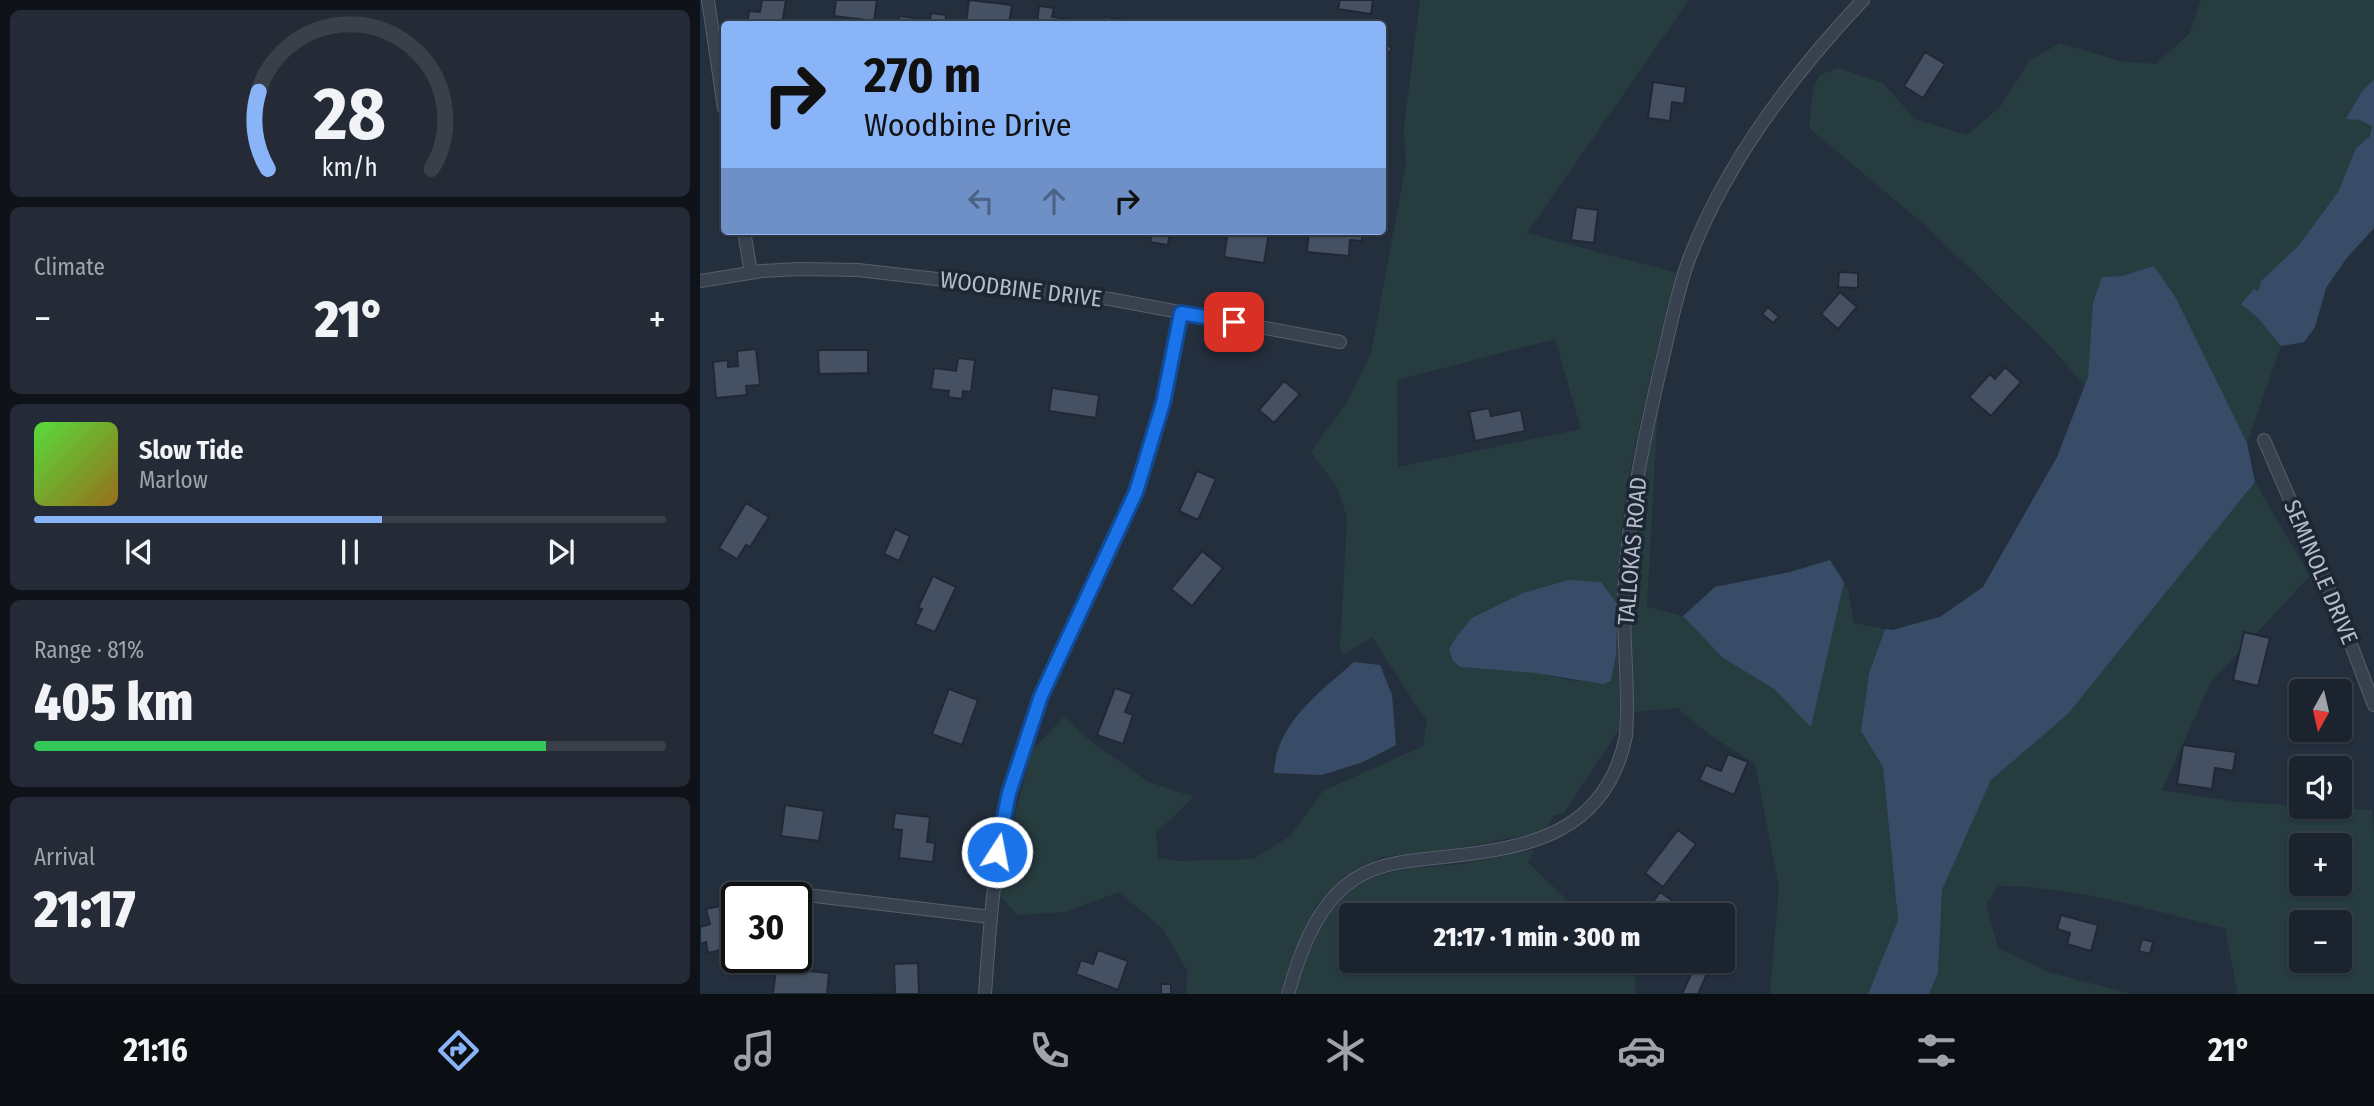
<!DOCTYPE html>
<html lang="en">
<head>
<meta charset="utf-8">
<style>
	:root { --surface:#1b232e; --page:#242b36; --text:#f1f3f6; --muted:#a0a4aa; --line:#39404a; --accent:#8ab4f8 }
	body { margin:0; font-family:"Fira Sans Condensed",sans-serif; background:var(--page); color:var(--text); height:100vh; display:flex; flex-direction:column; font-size:26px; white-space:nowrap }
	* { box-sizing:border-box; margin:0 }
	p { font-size:23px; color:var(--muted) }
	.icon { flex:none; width:38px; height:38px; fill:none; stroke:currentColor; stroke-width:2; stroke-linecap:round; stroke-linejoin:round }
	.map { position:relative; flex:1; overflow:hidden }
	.sheet { display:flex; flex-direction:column; gap:10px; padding:10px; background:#0f1319; width:700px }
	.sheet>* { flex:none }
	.hud { position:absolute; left:21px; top:21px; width:665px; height:214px; border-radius:7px; box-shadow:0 2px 5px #0004,0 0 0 2px var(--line); background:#8ab4f8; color:#111; overflow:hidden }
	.needle { width:46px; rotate:188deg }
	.tools { position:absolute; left:1589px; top:679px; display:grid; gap:14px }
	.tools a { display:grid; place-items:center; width:63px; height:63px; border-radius:7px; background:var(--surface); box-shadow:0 2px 5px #0004,0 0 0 2px var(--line); font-size:35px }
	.speed { position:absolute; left:21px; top:882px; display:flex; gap:14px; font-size:35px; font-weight:700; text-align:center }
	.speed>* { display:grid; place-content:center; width:91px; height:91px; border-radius:50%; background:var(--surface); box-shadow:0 2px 5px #0004,0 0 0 2px var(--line); line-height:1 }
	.speed .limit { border:4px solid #111; border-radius:10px; background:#fff; color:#111 }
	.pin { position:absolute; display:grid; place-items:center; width:60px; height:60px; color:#fff; margin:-30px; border-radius:14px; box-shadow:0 4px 10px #0006 }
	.me { position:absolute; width:77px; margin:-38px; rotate:11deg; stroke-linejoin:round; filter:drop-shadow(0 0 5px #0008) }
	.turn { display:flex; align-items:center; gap:24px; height:147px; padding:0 28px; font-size:32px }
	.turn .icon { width:91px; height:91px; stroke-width:2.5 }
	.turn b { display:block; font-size:49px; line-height:60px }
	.lanes { display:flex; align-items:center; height:66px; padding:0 28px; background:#0003; justify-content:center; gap:35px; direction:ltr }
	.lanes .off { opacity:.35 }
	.big { font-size:52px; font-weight:800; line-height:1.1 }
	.sheet .widget { flex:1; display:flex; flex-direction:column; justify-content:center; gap:10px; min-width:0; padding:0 24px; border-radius:10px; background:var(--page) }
	.sheet .dial { align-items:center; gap:0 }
	.dial svg { height:182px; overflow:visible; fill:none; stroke:var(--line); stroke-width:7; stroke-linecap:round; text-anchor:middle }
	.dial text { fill:var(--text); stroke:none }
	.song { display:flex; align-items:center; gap:21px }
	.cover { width:84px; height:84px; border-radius:10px; background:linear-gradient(135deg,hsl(110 70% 55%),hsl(40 70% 35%)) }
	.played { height:7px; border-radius:4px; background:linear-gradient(90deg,var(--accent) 55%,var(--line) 55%) }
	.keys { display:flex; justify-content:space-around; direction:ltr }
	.heat { display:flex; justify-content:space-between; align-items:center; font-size:38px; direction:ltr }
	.charge { height:10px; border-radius:5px; background:linear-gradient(90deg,#34c759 81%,var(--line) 0) }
	.trip { position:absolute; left:639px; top:903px; width:396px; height:70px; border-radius:7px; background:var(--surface); box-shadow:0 2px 5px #0004,0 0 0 2px var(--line); font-weight:800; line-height:70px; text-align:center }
	.tab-bar { display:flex; height:112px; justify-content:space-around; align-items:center; background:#0b0e12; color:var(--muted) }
	.tab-bar .icon { width:49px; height:49px }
	.tab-bar .current { color:var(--accent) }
	.tab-bar b { font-size:32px; color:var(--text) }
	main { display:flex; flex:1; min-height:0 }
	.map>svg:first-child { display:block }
</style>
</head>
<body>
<main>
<section class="sheet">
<div class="widget dial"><svg viewBox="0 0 100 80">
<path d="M14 69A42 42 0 1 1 86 69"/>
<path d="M14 69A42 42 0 0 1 10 35" stroke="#8ab4f8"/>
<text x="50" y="56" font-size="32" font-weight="700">28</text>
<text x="50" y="72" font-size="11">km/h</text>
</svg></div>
<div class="widget"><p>Climate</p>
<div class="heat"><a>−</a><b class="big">21°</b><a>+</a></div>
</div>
<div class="widget">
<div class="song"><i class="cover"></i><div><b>Slow Tide</b><p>Marlow</p></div></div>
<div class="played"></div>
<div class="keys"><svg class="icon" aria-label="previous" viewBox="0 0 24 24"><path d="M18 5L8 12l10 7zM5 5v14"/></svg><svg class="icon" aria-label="pause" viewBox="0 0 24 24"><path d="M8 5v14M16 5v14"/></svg><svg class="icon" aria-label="next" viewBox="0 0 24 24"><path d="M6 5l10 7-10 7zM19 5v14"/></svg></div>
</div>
<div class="widget"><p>Range · 81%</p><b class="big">405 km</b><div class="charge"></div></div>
<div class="widget"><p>Arrival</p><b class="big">21:17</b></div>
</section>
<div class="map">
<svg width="1674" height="994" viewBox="0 0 1674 994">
	<rect width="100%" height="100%" fill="#242f3e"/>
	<!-- green -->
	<path fill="#263c3f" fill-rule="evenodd" d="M720,0h269l-162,233 150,40c-10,30 -16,62 -24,94 -19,77 -36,157 -35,238l-17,-23 -65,91 39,8h36l5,-26 2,-35 1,110 -55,83 -10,2 -8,14 -13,5 -74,14 -76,9 -24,10 -17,12 -26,27 -24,52 -12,36h-94l2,-22 -25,-43 -44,-37 -54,20 -48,3 -18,-21 5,-38 28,-106 32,-33 29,26 56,39 45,15 -38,36 2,25 20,3 75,-2 37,-23 33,-45 100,-45 4,-27 -8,-9 -47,-73 -30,18 -2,-6 7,-131 -10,-31 -26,-35 36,-50 24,-49 35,-188 -2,-38zM855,339l26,90 -183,38 -1,-87z
		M1501,0h173v79l-12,12 -16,28 14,1 12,5 -2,11 -14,12 -18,44 -39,53 -38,36 -4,36 24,29 -34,97 -71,-145 -22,-31 -32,9 -20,1 -14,100 -3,9 -37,-42 -122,-118 -117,-98 5,-43 6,-10 18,-7 45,15 32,36 52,16 33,-28 29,-46 31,-18 60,18 36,3 34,-31z
		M962,389l-5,35 -10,183 36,9 40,42 51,31 37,37 33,-144 4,7 6,34 31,6 -16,44 -8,58 22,36 15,153 -30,74h-98l9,-107 -24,-123 -45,-29 -33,-27 -43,4c-1,-44 -5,-89 -2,-134 3,-63 15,-127 30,-189z
		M1555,482l55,94 -99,106 -49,108 75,12 135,8 2,27v157h-136l-13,-66c-74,-18 -150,-42 -226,-42l-13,18 12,44 50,24 84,22h-203l9,-21 4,-83 49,-110 77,-66zM1601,845h39v39h-39zM1601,922h39v39h-39z
		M834,850l-6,12 43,42 15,11h-235v46h285l-1,33h-340c15,-49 38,-110 95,-122 23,-5 46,-5 70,-8 25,-4 49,-9 74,-14z"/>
	<!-- water -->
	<path fill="#394c67" d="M1674,79v149l-28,31 -20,29 -11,39 -11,15 -23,4 -24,-29 -16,-13 13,-15 4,3 3,-11 38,-36 39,-53 18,-44 14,-12 2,-10 -12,-6 -14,-1 16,-28z
		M1454,266l22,32 71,145 8,39 -187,232 -77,66 -49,110 -4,83 -9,21h-61l30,-74 -15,-153 -22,-36 8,-58 16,-44 7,1 48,-13 43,-30 74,-130 31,-80 5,-74 9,-26 20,-1z
		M1130,560l14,22 -33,145 -37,-38 -51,-31 -40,-42 32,-29 75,-15z
		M869,580l32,2 17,23 -2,50 -5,26 -8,3 -68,-11 -74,-6 -8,-6 -4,-12 8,-13 15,-18 51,-25z
		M654,662l26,3 12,30 4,50 -33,17 -41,13 -48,-2c2,-50 45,-80 80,-111z"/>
	<!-- building -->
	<path fill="#455162" stroke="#1f2835" stroke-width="2" d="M62,0h24l-4,24h-35l2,-13 11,1z
		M136,0h41l-3,21 -40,-5z
		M269,0l43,5 -3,19h-43z
		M640,0h33l-2,14 -33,-5z
		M339,6l15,2 -2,9 24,3 -1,4h-38z
		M231,13l15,2 -1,9h-47l1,-8 31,4z
		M404,17l39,5v2h-40z
		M682,42l10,6 -10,15z
		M1225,52l20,12 -22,34 -19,-12z
		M953,82l33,5 -2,17 -12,-2 -2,19 -22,-3z
		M876,207l22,3 -4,33 -23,-3z
		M452,231h18l-2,14 -18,-3z
		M528,231l41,2 -5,30 -40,-6z
		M609,231h54l-1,10 -12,-1 -1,16 -42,-4z
		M1139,272l19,1v15l-20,-1z
		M1140,292l17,15 -19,22 -17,-15z
		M1068,307l11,10 -6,6 -11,-9z
		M56,349l4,36 -14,1 1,9 -31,3 -3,-36 15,-2v7l10,-1 -1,-15z
		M118,350h50v23l-49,1z
		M258,358l17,2 -4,32 -8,-1 -1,8 -14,-2 1,-6 -18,-2 3,-21 22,3z
		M1305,367l16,15 -30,34 -22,-19 21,-23 5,5z
		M584,381l16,13 -26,29 -15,-13z
		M352,388l47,7 -3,23 -47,-7z
		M789,408l2,8 30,-6 4,21 -50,10 -6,-29z
		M497,471l19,8 -18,41 -19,-9z
		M46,503l23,14 -19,30 -4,-2 -9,14 -18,-11z
		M195,529l15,7 -11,25 -15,-7z
		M502,551l21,17 -31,38 -21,-17z
		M233,576l23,11 -21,45 -20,-8 7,-15 -4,-1z
		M1544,632l26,6 -12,48 -25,-6z
		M415,688l17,6 -7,18 8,3 -10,29 -26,-9z
		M249,689l29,11 -16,45 -30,-11z
		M1483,745l53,7 -3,19 -18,-3 -3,21 -35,-5z
		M1028,754l20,8 -14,33 -35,-15 7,-15 15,6z
		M85,805l39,6 -5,30 -38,-5z
		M195,813l35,4 -3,25 8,1 -2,19 -34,-4 3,-28 -9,-1z
		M978,830l18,14 -33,43 -18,-14z
		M960,892l20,14 -7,9h-10l-13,-9z
		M24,905l10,42 -26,6 -2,-11 -6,2v-17l10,-3 -4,-15z
		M1361,915l37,10 -7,26 -24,-7 3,-11 -13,-4z
		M1442,939l11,3 -3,12 -11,-3z
		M398,950l30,11 -10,29 -42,-16 5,-14 12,4z
		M218,963l1,31h-47l23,-1 -1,-29z
		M76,968l53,5 -2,21h-54z
		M994,968l13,6 -9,20h-16z
		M461,984h10v10h-10z"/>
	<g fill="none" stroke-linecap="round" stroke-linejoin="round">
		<!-- minor casing -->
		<g stroke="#565f6c" stroke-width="14">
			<path id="minor" d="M8,0l16,108
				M44,231l7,42
				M0,281l62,-10 38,-2 58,1 252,29 230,43
				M1564,440l72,165 38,100
				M96,901l11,-6 184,22
				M285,994c6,-85 11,-169 39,-250 29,-88 79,-166 112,-252 23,-57 35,-119 45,-179
				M588,994c11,-38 25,-80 56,-107 28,-25 64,-26 100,-30 86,-9 162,-24 182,-121 4,-53 -5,-106 -1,-159 5,-73 20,-144 37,-215 8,-34 15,-70 27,-103 37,-97 103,-184 174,-259"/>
		</g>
		<!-- minor -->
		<use href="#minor" stroke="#38414e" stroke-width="12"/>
	</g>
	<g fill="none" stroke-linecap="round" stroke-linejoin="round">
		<!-- route casing -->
		<g stroke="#114b97" stroke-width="18">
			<path id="route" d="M297,852l12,-59 32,-97 95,-204 27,-89 18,-90 53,9"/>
		</g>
		<!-- route -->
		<use href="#route" stroke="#1a73e8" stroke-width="12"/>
	</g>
	<g text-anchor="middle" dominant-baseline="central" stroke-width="7" stroke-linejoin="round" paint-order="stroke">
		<!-- street labels -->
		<g font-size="23" fill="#b4bcc9" stroke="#1d2633">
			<text transform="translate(321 289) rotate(7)">WOODBINE DRIVE</text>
			<text transform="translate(932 551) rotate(-85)">TALLOKAS ROAD</text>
			<text transform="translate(1621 572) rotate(67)">SEMINOLE DRIVE</text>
		</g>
	</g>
</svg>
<div class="tools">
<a><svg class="needle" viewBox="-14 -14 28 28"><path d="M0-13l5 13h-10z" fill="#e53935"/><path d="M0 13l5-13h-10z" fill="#a0a4aa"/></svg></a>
<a><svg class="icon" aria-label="sound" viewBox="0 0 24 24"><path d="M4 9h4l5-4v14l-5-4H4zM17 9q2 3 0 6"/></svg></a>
<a>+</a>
<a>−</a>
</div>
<div class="speed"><div class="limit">30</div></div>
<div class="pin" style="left:534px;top:322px;background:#d93025"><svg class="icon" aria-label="arrive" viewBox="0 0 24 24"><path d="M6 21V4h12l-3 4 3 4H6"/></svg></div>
<svg class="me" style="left:297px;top:852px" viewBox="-20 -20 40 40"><circle r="17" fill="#1a73e8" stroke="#fff" stroke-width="3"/><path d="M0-11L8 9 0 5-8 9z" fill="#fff"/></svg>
<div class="trip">21:17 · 1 min · 300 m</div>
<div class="hud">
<div class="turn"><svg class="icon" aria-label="right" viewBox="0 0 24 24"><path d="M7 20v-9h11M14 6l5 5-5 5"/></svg><div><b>270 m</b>Woodbine Drive</div></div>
<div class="lanes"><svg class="icon off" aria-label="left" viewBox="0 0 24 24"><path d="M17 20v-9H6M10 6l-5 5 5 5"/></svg><svg class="icon off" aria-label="ahead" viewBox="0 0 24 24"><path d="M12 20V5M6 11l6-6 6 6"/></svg><svg class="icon" aria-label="right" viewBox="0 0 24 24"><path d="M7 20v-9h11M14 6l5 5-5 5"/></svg></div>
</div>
</div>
</main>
<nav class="tab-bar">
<b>21:16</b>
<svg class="icon current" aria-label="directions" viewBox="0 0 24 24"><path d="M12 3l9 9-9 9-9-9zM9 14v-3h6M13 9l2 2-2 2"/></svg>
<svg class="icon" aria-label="music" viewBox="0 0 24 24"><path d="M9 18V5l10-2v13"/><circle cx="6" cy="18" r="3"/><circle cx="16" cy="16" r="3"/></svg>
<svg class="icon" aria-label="phone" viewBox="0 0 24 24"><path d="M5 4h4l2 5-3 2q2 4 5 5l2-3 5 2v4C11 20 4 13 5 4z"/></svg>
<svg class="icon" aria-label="climate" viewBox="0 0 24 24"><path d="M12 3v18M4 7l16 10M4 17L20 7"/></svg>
<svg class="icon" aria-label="car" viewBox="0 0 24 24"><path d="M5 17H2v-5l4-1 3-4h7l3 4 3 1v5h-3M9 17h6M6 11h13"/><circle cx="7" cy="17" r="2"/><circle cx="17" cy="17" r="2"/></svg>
<svg class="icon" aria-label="filters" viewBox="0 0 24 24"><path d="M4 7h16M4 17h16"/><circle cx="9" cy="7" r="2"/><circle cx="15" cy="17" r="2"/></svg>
<b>21°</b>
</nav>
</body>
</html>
